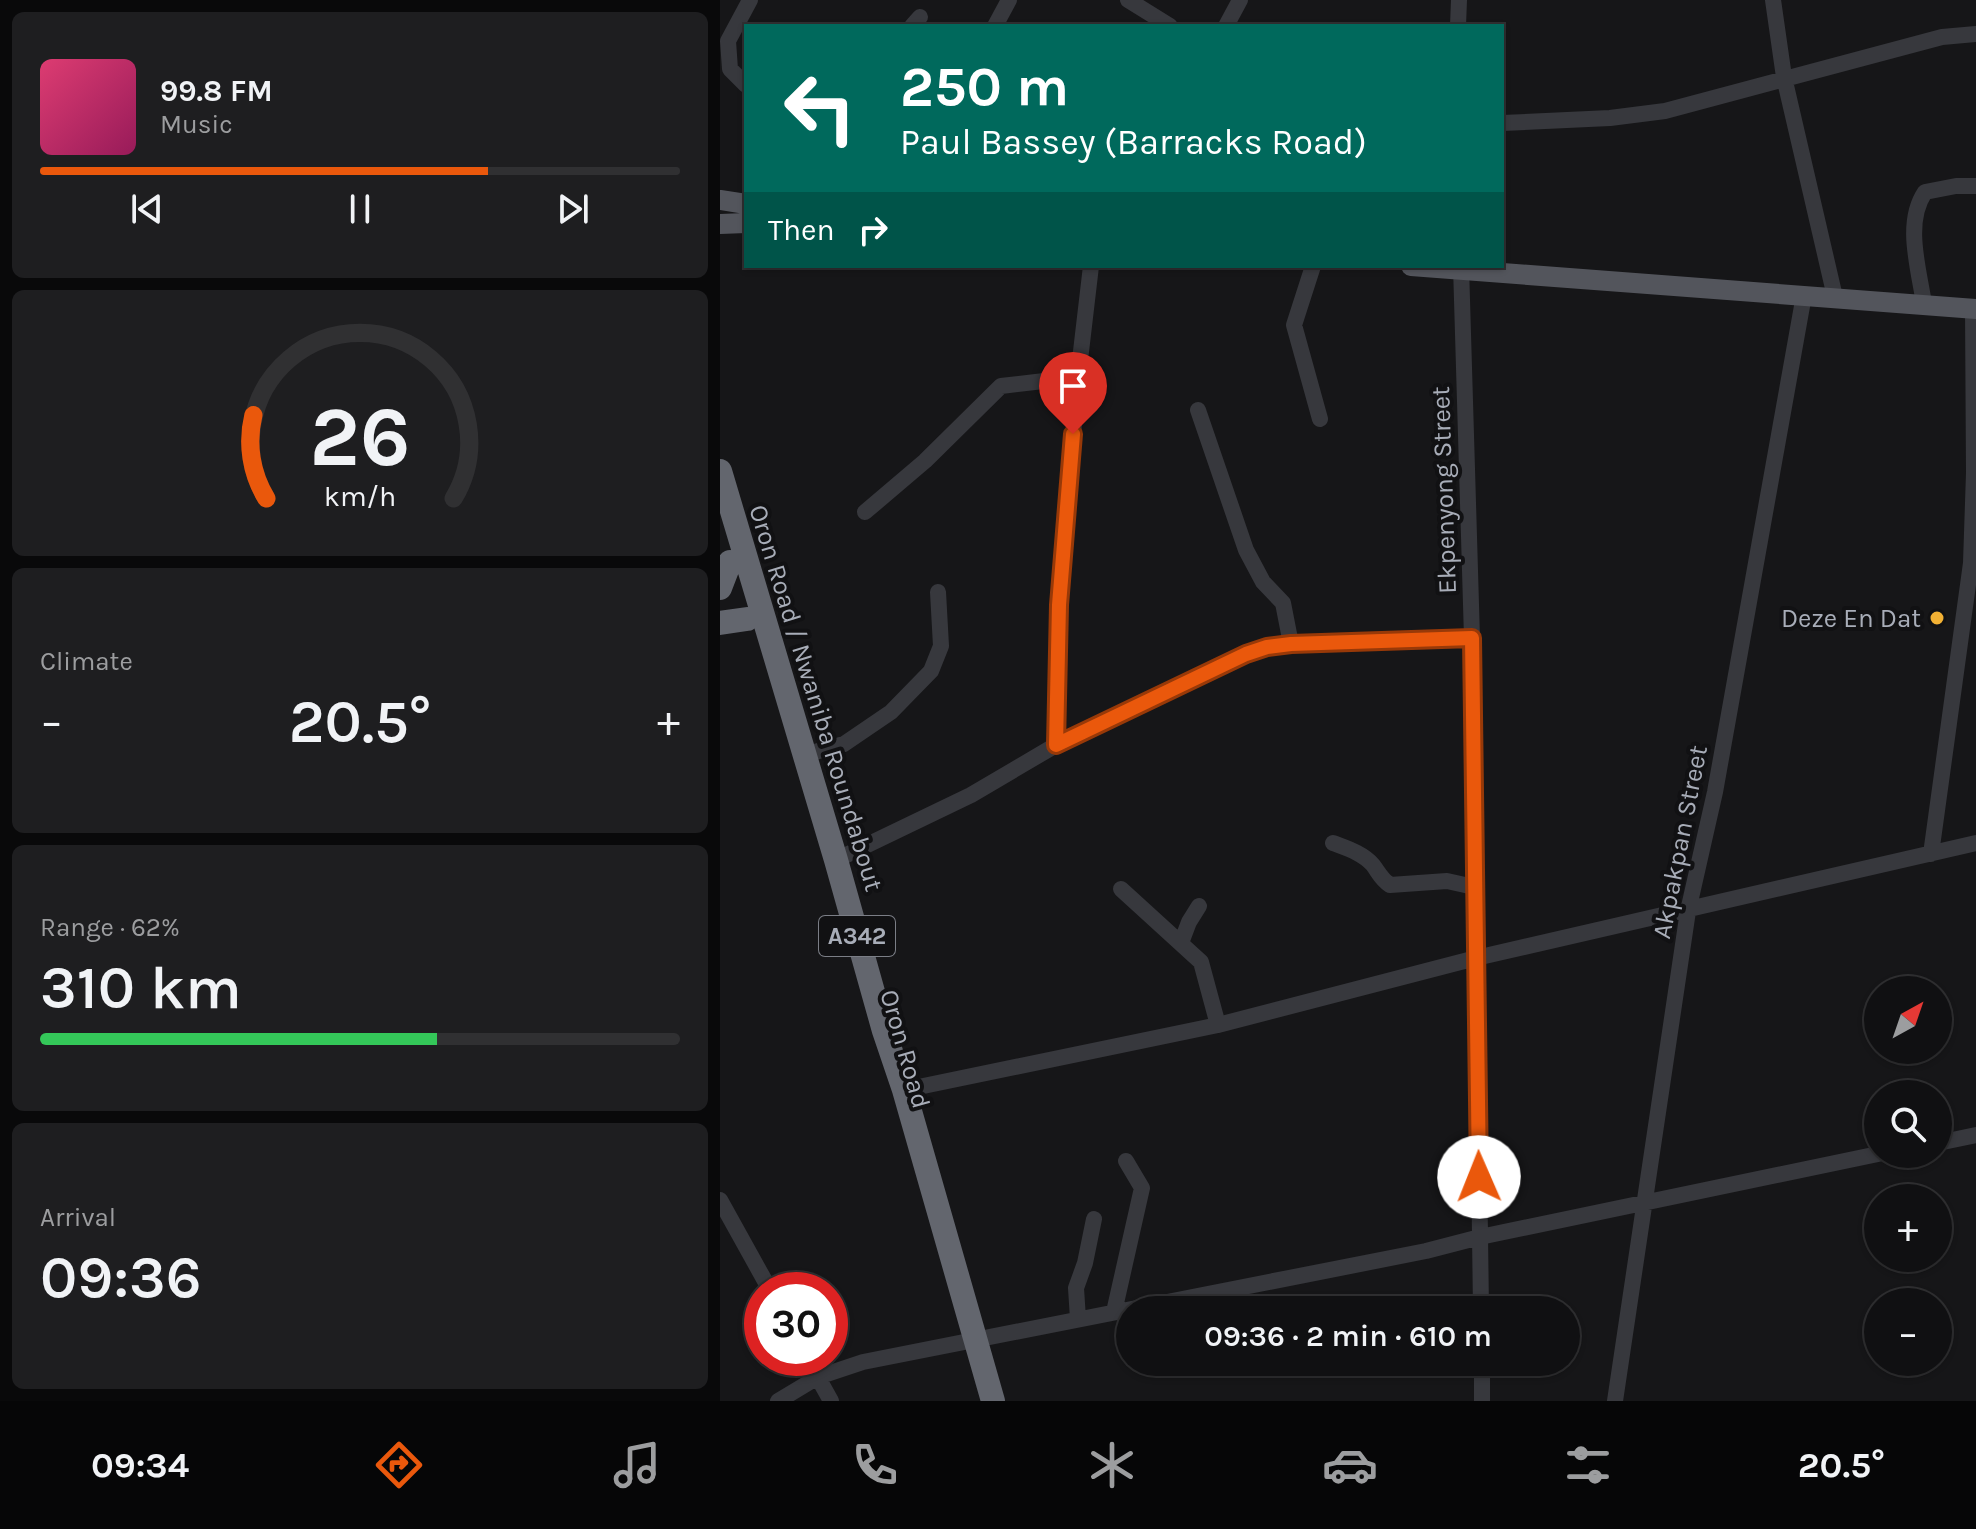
<!DOCTYPE html>
<html lang="en">
<head>
<meta charset="utf-8">
<style>
	:root { --surface:#101012; --page:#1e1e20; --text:#f1f3f6; --muted:#9c9d9f; --line:#303032; --accent:#ea580c }
	body { margin:0; font-family:Karla,sans-serif; background:var(--page); color:var(--text); height:100vh; display:flex; flex-direction:column; font-size:30px; white-space:nowrap }
	* { box-sizing:border-box; margin:0 }
	p { font-size:26px; color:var(--muted) }
	.icon { flex:none; width:44px; height:44px; fill:none; stroke:currentColor; stroke-width:2; stroke-linecap:round; stroke-linejoin:round }
	.map { position:relative; flex:1; overflow:hidden }
	.side { display:flex; flex-direction:column; gap:12px; padding:12px; background:#09090a; width:720px }
	.side>* { flex:none }
	.banner { position:absolute; left:24px; top:24px; width:760px; height:244px; border-radius:0px; box-shadow:0 2px 6px #0004,0 0 0 2px var(--line); background:#00695c; color:#fff; overflow:hidden }
	.needle { width:52px; rotate:40deg }
	.tools { position:absolute; left:1144px; top:976px; display:grid; gap:16px }
	.tools a { display:grid; place-items:center; width:88px; height:88px; border-radius:50%; background:var(--surface); box-shadow:0 2px 6px #0004,0 0 0 2px var(--line); font-size:40px }
	.speed { position:absolute; left:24px; top:1272px; display:flex; gap:16px; font-size:40px; font-weight:700; text-align:center }
	.speed>* { display:grid; place-content:center; width:104px; height:104px; border-radius:50%; background:var(--surface); box-shadow:0 2px 6px #0004,0 0 0 2px var(--line); line-height:1 }
	.speed .limit { border:12px solid #d22; background:#fff; color:#111 }
	.pin { position:absolute; display:grid; place-items:center; width:68px; height:68px; color:#fff; margin:-82px -34px; border-radius:50% 50% 50% 0; rotate:-45deg; box-shadow:0 0 8px #0007 }
	.pin .icon { rotate:45deg }
	.me { position:absolute; width:88px; margin:-44px; rotate:359deg; stroke-linejoin:round; filter:drop-shadow(0 0 6px #0008) }
	.turn { display:flex; align-items:center; gap:28px; height:168px; padding:0 24px; font-size:36px }
	.turn .icon { width:104px; height:104px; stroke-width:2.5 }
	.turn b { display:block; font-size:56px; line-height:68px }
	.then { display:flex; align-items:center; height:76px; padding:0 24px; background:#0003; gap:16px; font-size:30px }
	.big { font-size:60px; font-weight:600; line-height:1.1 }
	.side .widget { flex:1; display:flex; flex-direction:column; justify-content:center; gap:12px; min-width:0; padding:0 28px; border-radius:12px; background:var(--page) }
	.side .dial { align-items:center; gap:0 }
	.dial svg { height:208px; overflow:visible; fill:none; stroke:var(--line); stroke-width:7; stroke-linecap:round; text-anchor:middle }
	.dial text { fill:var(--text); stroke:none }
	.song { display:flex; align-items:center; gap:24px }
	.cover { width:96px; height:96px; border-radius:12px; background:linear-gradient(135deg,hsl(340 70% 55%),hsl(330 70% 35%)) }
	.played { height:8px; border-radius:4px; background:linear-gradient(90deg,var(--accent) 70%,var(--line) 70%) }
	.keys { display:flex; justify-content:space-around; direction:ltr }
	.heat { display:flex; justify-content:space-between; align-items:center; font-size:44px; direction:ltr }
	.charge { height:12px; border-radius:6px; background:linear-gradient(90deg,#34c759 62%,var(--line) 0) }
	.trip { position:absolute; left:396px; top:1296px; width:464px; height:80px; border-radius:40px; background:var(--surface); box-shadow:0 2px 6px #0004,0 0 0 2px var(--line); font-weight:600; line-height:80px; text-align:center }
	.tabs { display:flex; height:128px; justify-content:space-around; align-items:center; background:#060607; color:var(--muted) }
	.tabs .icon { width:56px; height:56px }
	.tabs .active { color:var(--accent) }
	.tabs b { font-size:36px; color:var(--text) }
	main { display:flex; flex:1; min-height:0 }
	.map>svg:first-child { display:block }
</style>
</head>
<body>
<main>
<section class="side">
<div class="widget">
<div class="song"><i class="cover"></i><div><b>99.8 FM</b><p>Music</p></div></div>
<div class="played"></div>
<div class="keys"><svg class="icon" aria-label="previous" viewBox="0 0 24 24"><path d="M18 5L8 12l10 7zM5 5v14"/></svg><svg class="icon" aria-label="pause" viewBox="0 0 24 24"><path d="M8 5v14M16 5v14"/></svg><svg class="icon" aria-label="next" viewBox="0 0 24 24"><path d="M6 5l10 7-10 7zM19 5v14"/></svg></div>
</div>
<div class="widget dial"><svg viewBox="0 0 100 80">
<path d="M14 69A42 42 0 1 1 86 69"/>
<path d="M14 69A42 42 0 0 1 9 37" stroke="#ea580c"/>
<text x="50" y="56" font-size="32" font-weight="700">26</text>
<text x="50" y="72" font-size="11">km/h</text>
</svg></div>
<div class="widget"><p>Climate</p>
<div class="heat"><a>−</a><b class="big">20.5°</b><a>+</a></div>
</div>
<div class="widget"><p>Range · 62%</p><b class="big">310 km</b><div class="charge"></div></div>
<div class="widget"><p>Arrival</p><b class="big">09:36</b></div>
</section>
<div class="map">
<svg width="1256" height="1401" viewBox="0 0 1256 1401">
	<rect width="100%" height="100%" fill="#161618"/>
	<g fill="none" stroke-linecap="round" stroke-linejoin="round">
		<!-- minor -->
		<path stroke="#37383d" stroke-width="16" d="M408,0l42,26
			M1053,0l11,77 51,220
			M192,26l8,-9
			M275,26l14,-26
			M506,26l14,-26
			M738,26l1,-26
			M26,85l-16,-16 -2,-28 22,-41
			M782,123l108,-5 55,-7 277,-74 34,-3
			M593,266l-19,59 26,94
			M741,266l11,372 9,672
			M1204,304c-5,-35 -20,-81 1,-112l31,-6h20
			M478,410l48,140 17,32 20,21 8,41
			M145,512l60,-51 76,-75 77,-9
			M336,745l3,-140 19,-228 13,-111
			M84,755l40,-11 47,-32 40,-41 10,-25 -3,-54
			M613,843c13,5 30,10 40,22 6,8 8,14 17,20l57,-4 27,6
			M1211,854l40,-291 3,-90 -1,-164
			M116,860l135,-65 85,-50 190,-91 21,-7 24,-3 181,-6
			M401,889l80,73 17,63
			M461,943l8,-21 10,-16
			M184,1090l314,-65 258,-67 500,-115
			M1218,1143l38,-8
			M0,1200l50,90
			M394,1312l28,-124 -16,-27
			M358,1319l-2,-31 9,-25 9,-44
			M87,1358l24,43
			M762,1362v39
			M58,1401l40,-24 45,-15 563,-111 54,-14 398,-83
			M895,1401l73,-490 27,-119 89,-497"/>
		<!-- major -->
		<path stroke="#53555c" stroke-width="20" d="M0,200l26,4
			M0,224l26,-1
			M691,266l565,43"/>
		<!-- highway -->
		<path stroke="#63666e" stroke-width="24" d="M0,471l116,389 48,171 20,59 89,311
			M0,588l10,-26
			M0,623l27,-4"/>
	</g>
	<g fill="none" stroke-linecap="round" stroke-linejoin="round">
		<!-- route casing -->
		<g stroke="#983908" stroke-width="20">
			<path id="route" d="M353,434l-14,171 -3,140 190,-91 21,-7 24,-3 181,-6 7,539"/>
		</g>
		<!-- route -->
		<use href="#route" stroke="#ea580c" stroke-width="14"/>
	</g>
	<!-- markers -->
	<circle fill="#f2b134" stroke="#111113" stroke-width="3" cx="1217" cy="618" r="8"/>
	<g text-anchor="middle" dominant-baseline="central" stroke-width="8" stroke-linejoin="round" paint-order="stroke">
		<!-- shield labels -->
		<rect fill="#111113" stroke="#7b7e86" stroke-width="2" x="99" y="916" width="76" height="40" rx="6"/>
		<g font-size="24" font-weight="bold" fill="#a8adb8">
			<text x="137" y="936">A342</text>
		</g>
		<!-- street labels -->
		<g font-size="26" fill="#a8adb8" stroke="#111113">
			<text transform="translate(724 490) rotate(-92)">Ekpenyong Street</text>
			<text transform="translate(96 698) rotate(73)">Oron Road / Nwaniba Roundabout</text>
			<text transform="translate(960 842) rotate(-79)">Akpakpan Street</text>
			<text transform="translate(185 1049) rotate(74)">Oron Road</text>
		</g>
		<!-- poi labels -->
		<g font-size="26" fill="#a8adb8" stroke="#111113" text-anchor="end">
			<text x="1201" y="618">Deze En Dat</text>
		</g>
	</g>
</svg>
<div class="tools">
<a><svg class="needle" viewBox="-14 -14 28 28"><path d="M0-13l5 13h-10z" fill="#e53935"/><path d="M0 13l5-13h-10z" fill="#9c9d9f"/></svg></a>
<a><svg class="icon" aria-label="search" viewBox="0 0 24 24"><circle cx="10" cy="10" r="6"/><path d="M15 15l6 6"/></svg></a>
<a>+</a>
<a>−</a>
</div>
<div class="speed"><div class="limit">30</div></div>
<div class="pin" style="left:353px;top:434px;background:#d93025"><svg class="icon" aria-label="arrive" viewBox="0 0 24 24"><path d="M6 21V4h12l-3 4 3 4H6"/></svg></div>
<svg class="me" style="left:759px;top:1177px" viewBox="-20 -20 40 40"><circle r="19" fill="#fff"/><path d="M0-13L10 11 0 6-10 11z" fill="#ea580c"/></svg>
<div class="trip">09:36 · 2 min · 610 m</div>
<div class="banner">
<div class="turn"><svg class="icon" aria-label="left" viewBox="0 0 24 24"><path d="M17 20v-9H6M10 6l-5 5 5 5"/></svg><div><b>250 m</b>Paul Bassey (Barracks Road)</div></div>
<div class="then">Then<svg class="icon" aria-label="right" viewBox="0 0 24 24"><path d="M7 20v-9h11M14 6l5 5-5 5"/></svg></div>
</div>
</div>
</main>
<nav class="tabs">
<b>09:34</b>
<svg class="icon active" aria-label="directions" viewBox="0 0 24 24"><path d="M12 3l9 9-9 9-9-9zM9 14v-3h6M13 9l2 2-2 2"/></svg>
<svg class="icon" aria-label="music" viewBox="0 0 24 24"><path d="M9 18V5l10-2v13"/><circle cx="6" cy="18" r="3"/><circle cx="16" cy="16" r="3"/></svg>
<svg class="icon" aria-label="phone" viewBox="0 0 24 24"><path d="M5 4h4l2 5-3 2q2 4 5 5l2-3 5 2v4C11 20 4 13 5 4z"/></svg>
<svg class="icon" aria-label="climate" viewBox="0 0 24 24"><path d="M12 3v18M4 7l16 10M4 17L20 7"/></svg>
<svg class="icon" aria-label="car" viewBox="0 0 24 24"><path d="M5 17H2v-5l4-1 3-4h7l3 4 3 1v5h-3M9 17h6M6 11h13"/><circle cx="7" cy="17" r="2"/><circle cx="17" cy="17" r="2"/></svg>
<svg class="icon" aria-label="filters" viewBox="0 0 24 24"><path d="M4 7h16M4 17h16"/><circle cx="9" cy="7" r="2"/><circle cx="15" cy="17" r="2"/></svg>
<b>20.5°</b>
</nav>
</body>
</html>
